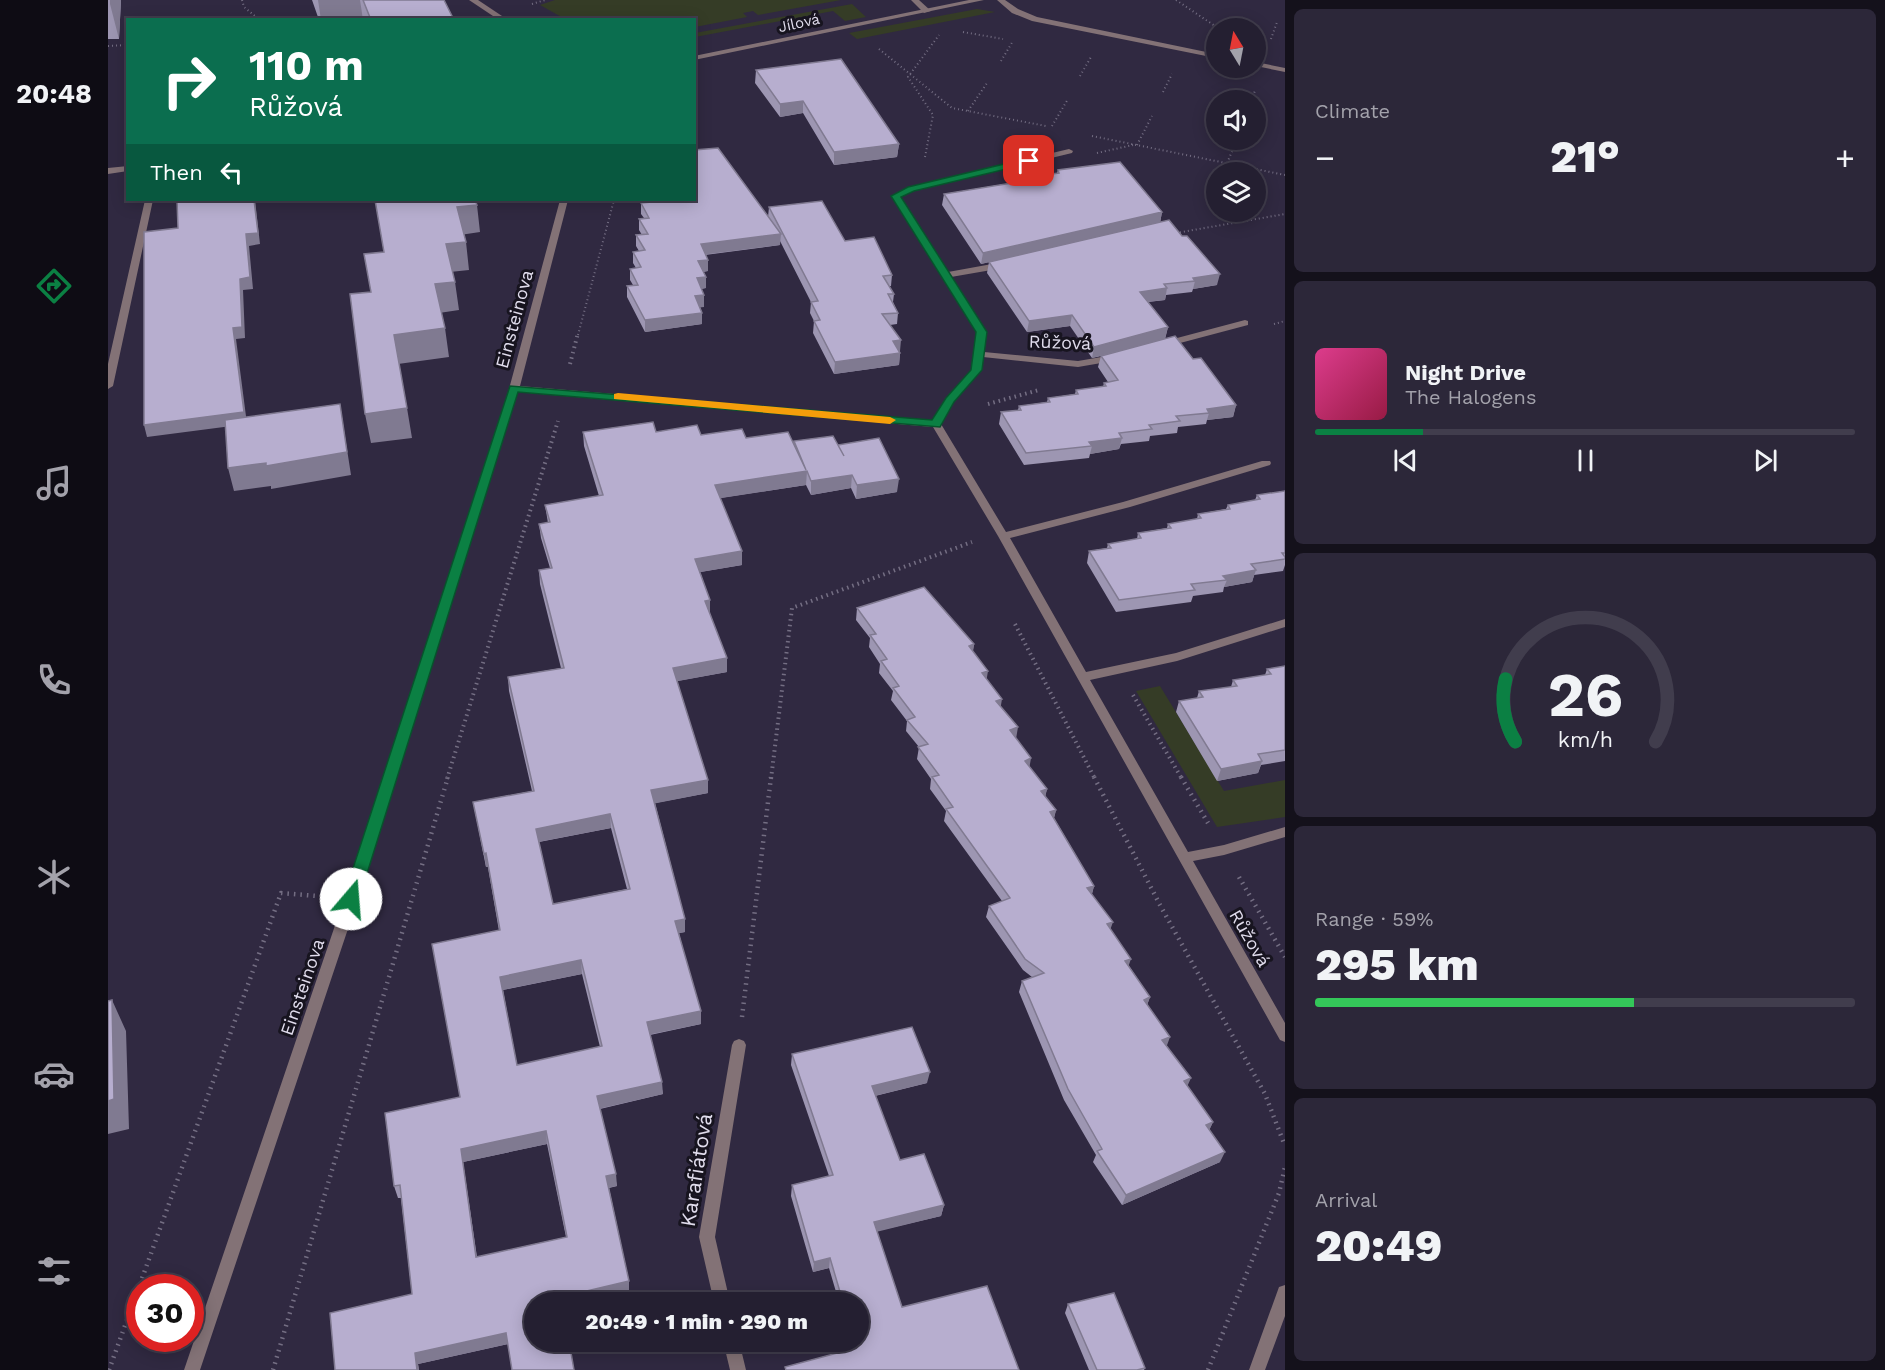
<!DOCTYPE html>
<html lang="en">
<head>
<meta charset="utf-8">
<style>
	:root { --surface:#241f31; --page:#2c2739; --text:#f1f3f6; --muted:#a3a2ab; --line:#413d4d; --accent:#0b8043 }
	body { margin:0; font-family:"Work Sans",sans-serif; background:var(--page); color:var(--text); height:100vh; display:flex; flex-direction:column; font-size:22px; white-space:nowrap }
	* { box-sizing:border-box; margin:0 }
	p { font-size:20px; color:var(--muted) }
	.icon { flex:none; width:33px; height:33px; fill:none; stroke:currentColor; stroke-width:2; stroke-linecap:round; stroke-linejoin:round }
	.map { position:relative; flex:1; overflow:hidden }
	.drawer { display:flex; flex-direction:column; gap:9px; padding:9px; background:#14111b; width:600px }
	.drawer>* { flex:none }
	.banner { position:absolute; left:18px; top:18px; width:570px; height:183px; border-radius:0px; box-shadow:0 3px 15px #0003,0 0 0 2px var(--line); background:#0b6e4f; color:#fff; overflow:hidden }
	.needle { width:39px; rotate:350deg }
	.buttons { position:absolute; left:1098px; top:18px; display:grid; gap:12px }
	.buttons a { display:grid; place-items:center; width:60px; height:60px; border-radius:50%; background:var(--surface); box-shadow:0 3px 15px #0003,0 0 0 2px var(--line); font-size:30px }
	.speed { position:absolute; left:18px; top:1274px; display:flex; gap:12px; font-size:30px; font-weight:700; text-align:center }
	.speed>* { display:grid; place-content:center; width:78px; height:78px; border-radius:50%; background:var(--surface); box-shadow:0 3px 15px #0003,0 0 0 2px var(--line); line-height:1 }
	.speed .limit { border:9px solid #d22; background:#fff; color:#111 }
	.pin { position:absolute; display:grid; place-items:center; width:51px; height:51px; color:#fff; margin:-26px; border-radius:12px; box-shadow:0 3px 9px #0006 }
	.me { position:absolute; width:66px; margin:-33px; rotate:18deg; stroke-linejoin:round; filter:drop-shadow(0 0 4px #0008) }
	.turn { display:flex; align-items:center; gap:21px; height:126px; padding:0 24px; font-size:27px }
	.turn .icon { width:78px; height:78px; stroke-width:2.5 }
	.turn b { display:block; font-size:42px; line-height:51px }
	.then { display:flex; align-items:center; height:57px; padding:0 24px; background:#0003; gap:12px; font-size:22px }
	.big { font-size:45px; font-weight:800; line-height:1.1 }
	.drawer .tile { flex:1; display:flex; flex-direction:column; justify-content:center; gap:9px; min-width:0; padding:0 21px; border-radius:9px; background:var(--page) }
	.drawer .dial { align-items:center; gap:0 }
	.dial svg { height:156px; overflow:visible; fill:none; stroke:var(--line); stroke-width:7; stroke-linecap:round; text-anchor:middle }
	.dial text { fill:var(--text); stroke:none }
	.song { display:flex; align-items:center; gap:18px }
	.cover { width:72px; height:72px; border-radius:9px; background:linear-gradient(135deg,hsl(330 70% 55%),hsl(340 70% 35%)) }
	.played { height:6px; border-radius:3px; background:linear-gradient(90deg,var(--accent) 20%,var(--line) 20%) }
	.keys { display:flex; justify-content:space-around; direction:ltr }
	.heat { display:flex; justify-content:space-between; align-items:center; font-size:33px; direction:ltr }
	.charge { height:9px; border-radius:4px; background:linear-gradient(90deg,#34c759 59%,var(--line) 0) }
	.trip { position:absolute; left:416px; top:1292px; width:345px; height:60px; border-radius:30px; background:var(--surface); box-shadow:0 3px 15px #0003,0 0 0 2px var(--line); font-weight:800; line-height:60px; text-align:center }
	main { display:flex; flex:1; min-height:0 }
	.menu { display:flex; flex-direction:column; width:108px; justify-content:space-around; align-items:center; background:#0e0c14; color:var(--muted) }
	.menu .icon { width:42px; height:42px }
	.menu .selected { color:var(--accent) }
	.menu b { font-size:27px; color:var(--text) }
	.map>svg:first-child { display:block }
</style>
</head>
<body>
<main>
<nav class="menu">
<b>20:48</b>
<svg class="icon selected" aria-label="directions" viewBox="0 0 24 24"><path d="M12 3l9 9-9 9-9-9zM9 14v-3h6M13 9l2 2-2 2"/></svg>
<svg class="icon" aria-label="music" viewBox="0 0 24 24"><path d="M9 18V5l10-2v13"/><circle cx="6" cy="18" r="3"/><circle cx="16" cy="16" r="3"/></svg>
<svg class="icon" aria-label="phone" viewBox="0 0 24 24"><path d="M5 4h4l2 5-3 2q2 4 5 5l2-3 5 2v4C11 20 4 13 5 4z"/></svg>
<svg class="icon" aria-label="climate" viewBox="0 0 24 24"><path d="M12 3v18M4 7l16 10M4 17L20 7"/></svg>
<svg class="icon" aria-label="car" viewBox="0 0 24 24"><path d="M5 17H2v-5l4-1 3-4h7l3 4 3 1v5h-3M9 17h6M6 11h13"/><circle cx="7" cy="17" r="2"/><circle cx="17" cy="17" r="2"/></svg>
<svg class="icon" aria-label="filters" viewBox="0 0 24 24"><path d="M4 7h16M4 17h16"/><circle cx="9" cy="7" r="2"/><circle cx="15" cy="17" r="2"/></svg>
</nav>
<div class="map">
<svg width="1177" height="1370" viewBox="0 0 1177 1370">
	<rect width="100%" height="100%" fill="#302941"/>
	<!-- green -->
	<path fill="#353c26" d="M447,0h286l-83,15 -5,-4 -10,2 4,4 -52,10 -1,-7 -129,-1 -25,-14z
		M744,4l14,13 -21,4 -12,-10 -138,26v-4z
		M869,9l18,3 -138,27 -8,-6z
		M1052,686l64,105 61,-11v37l-68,10 -81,-136z"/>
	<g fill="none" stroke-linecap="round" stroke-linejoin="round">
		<!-- path-far2 -->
		<path stroke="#746e83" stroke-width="2" stroke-dasharray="1 3" stroke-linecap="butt" d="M134,0l2,7 11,9
			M1068,0l39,26
			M424,4l13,-4
			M855,32l40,7
			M1163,39l6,-17
			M0,46l20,-1
			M771,49l73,59 94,18
			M893,61l12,-20
			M972,76l11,-19
			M1055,92l9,-18
			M1143,100l4,-9
			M860,111l19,-28
			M944,126l16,-27
			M984,136l193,39
			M1029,145l15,-29
			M989,153l36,-8
			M817,157l8,-42 -25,-38 31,-42
			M1119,163l10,-23
			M1068,233l109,-19
			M1166,324l11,-3
			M470,335l36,-135"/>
		<!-- path-far1 -->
		<path stroke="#746e83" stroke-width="4" stroke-dasharray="1.5 4" stroke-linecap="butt" d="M462,364l8,-31
			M880,404l51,-14
			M907,624l80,155
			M1025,695l49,84
			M339,779l111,-358
			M663,779l21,-171 180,-66"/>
		<!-- path -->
		<path stroke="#746e83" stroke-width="4.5" stroke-dasharray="1.5 5" stroke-linecap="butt" d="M986,777l66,128 105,189 20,52
			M1073,777l27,46
			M1131,877l46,80
			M634,1017l29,-240
			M1,1370l172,-477 36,3
			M165,1370l175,-593
			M1100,1370l71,-177 6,-26"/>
		<!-- lane -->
		<path fill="#837276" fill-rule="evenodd" d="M803,0h8l12,11 -7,2z"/>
		<!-- street -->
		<path fill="#837276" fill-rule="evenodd" d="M361,0h9l30,20h-9z
			M861,0h15l-290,60v-4z
			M889,0h8l13,9 19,8 179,37v4l-184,-37 -20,-8z
			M1148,62l29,6v4l-29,-6z
			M961,149l4,2 -1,2 -158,38 -14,6 48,75 55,-10 5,3 -5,3 -52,9 35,54 -2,21 94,9 35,-6 5,3 -5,3 -35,6 -95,-10 -1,13 -28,31 -13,23 65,108 117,-30 139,-41h8l1,2 -1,2 -140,42 -120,31 76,134 90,-19 109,-34v8l-108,34 -87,19 98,172 36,-7 61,-18v10l-61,18 -31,6 92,162v19l-5,-2 -282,-504 -65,-109 -415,-35 -160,507 -158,471h-16l160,-471 165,-510 51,-189h8l-48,186 413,35 13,-23 26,-29 4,-38 -85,-135 17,-9z
			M20,166v5l-20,3v-6z
			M37,200h8l-40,186 -5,3v-25z
			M1137,320l3,1v4l-83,22 -5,-3 2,-2z
			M631,1039l5,2 2,4 -31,192 15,65h-16l-15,-65 33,-192 2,-4z
			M1177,1285v31l-20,54h-16l30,-83z
			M615,1341h16l7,29h-16z"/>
	</g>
	<!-- wall -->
	<path fill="#9d96b2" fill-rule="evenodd" d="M0,0h13l-2,39h-11z
		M204,0h132l10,20h-135z
		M648,70l143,74 -2,13 -63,8 -31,-52 -23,4 -25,-34z
		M950,170l104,42 -2,11 57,62 -24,4 -1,3 -26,3 -1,5 -17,2 20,25 -3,12 28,20 43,46 -3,12 -26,3 -1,4 -28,3 -1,6 -27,3 -1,5 -28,3 -2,5 -29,5 -1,4 -65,7 -25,-41 2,-12 17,-2 1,-4 28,-4 1,-4 27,-4 1,-4 27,-3 1,-4 4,-1 -10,-15 3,-11 -9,2 -22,-32 -43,6 -40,-59 2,-11 -8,2 -39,-59 2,-11 90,-15v-3l23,-3z
		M537,200h49l74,17 1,-10 76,34 47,34 -1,11h-2l5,8 -1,8 5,11 -1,11 -7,1 10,26h-1l1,2 -1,12 -65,9 -21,-41 1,-12 -4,-8 1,-11 -31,-61v4l-75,10 3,5v11l-5,1 3,16 -5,1 3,6v12h-4l2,6v11l-57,8 -18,-35v-11l6,-1 -3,-5v-11l6,-1 -3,-5v-11l6,-1 -3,-5v-11h6l-3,-5v-11l5,-1 -3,-4v-11l5,-1z
		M475,432h73l90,6 47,6 1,-3 44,5 59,46 -41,7 -5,-11 -40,7 -5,-10 -86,13 22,67 -42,7 10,28v14l17,44v14l-50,9 31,112 -53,10 30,116v13l-6,1 22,91 -51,11 13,59 -63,15 17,77 -8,2 20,93v12l-38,9h-57l-26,42 -90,20 1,6h-84l77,-76 -11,-96h-3l-4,-12 66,-89 39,-166 -11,-64h-2l-13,-65 59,-11 -23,-100 -1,-14 53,-9 -21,-84 -1,-14 11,-2 -9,-30 -2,-14 9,-1 -3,-18 54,-9 -15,-50zM503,828l16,61 -74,15 -14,-62zM474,974l18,73 -83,18 -14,-75zM439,1144l19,93 -89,20 -14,-95z
		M1177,491v74l-2,6 -29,4 -2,7 -28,5 -1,5 -30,4 -2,6 -75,10 -29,-49 2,-12 18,-3 1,-4 29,-5 1,-6 29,-5 1,-4 29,-5 1,-5 28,-5 2,-4 27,-5 2,-5z
		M749,608l117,36 -1,7 56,116 18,22 -2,8 11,13 -2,8 40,68 -2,8 37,72 21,31 -3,8 20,41 20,40 26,36 -4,8 11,32 -98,43 -29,-43 3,-7 -32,-55 -45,-108 3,-11 10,-4 -9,-7 -37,-53 3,-11 13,-5 -58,-80 2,-10 -16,-22 1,-10 -14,-20 2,-12 -13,-16 1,-10 -16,-21 2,-9 -14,-18 1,-9 -11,-17 1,-9 -14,-18z
		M1177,666v95l-24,4 -3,8 -41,8 -41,-69 3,-11 18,-3 2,-7 32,-4 2,-7 32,-5 2,-6z
		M684,1054l135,29 -52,13 25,64 44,45 -3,11 -64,15 25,76 117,63h-234v-3l67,-18 -2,-8h8v-39h-19l-10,-34 -16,4 -22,-76 1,-11 37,-9 -38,-111z
		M960,1304l77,64 -1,2h-55l-24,-57z"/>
	<!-- shaded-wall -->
	<path fill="#807a91" d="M2,0h11l-2,39 -9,-35z
		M210,0h42l3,20h-42z
		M695,101v12l-23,4v-13z
		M791,144l-2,13 -63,8v-13z
		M146,200h1l5,44 -11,2 4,43 -10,1 2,48 -9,1 11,85 -100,13 -3,-12 89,-97 13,-94z
		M369,205l3,27 -20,3 -3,-28z
		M1054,212l-2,11 -179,41 2,-11z
		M673,234l-1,11 -79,10v-11z
		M358,242l3,28 -19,2 -4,-28z
		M600,260v11l-10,1v-11z
		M1112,274l-3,11 -24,4 2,-8 -2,-3z
		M598,277v11l-9,1v-11z
		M347,282l4,28 -20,3 -4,-29z
		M1059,288l-2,12 -28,3 3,-11z
		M596,295v12l-9,1v-12z
		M594,313v11l-57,8v-12z
		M964,315l-2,11 -43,6 2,-11z
		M1060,327l-3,12 -73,19 2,-11z
		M337,328l4,29 -51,7 -4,-29z
		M793,340l-1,11 -8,2 1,-12z
		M792,353l-1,12 -65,9 1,-12z
		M232,404l11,71 -80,14v-3l-37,5 -6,-23z
		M1128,405l-3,12 -26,3 2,-7 -2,-4z
		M299,408l5,30 -41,5 -6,-29z
		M1014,438l-3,11 -29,5 2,-8 -3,-4z
		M699,471l-1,14 -91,14v-14z
		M744,475l-1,13 -40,7v-14z
		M791,479l-2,13 -41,7 1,-14z
		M634,551v14l-47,8v-14z
		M1148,570l-4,12 -28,5 3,-7 -4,-4z
		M602,600v14l-5,1v-14z
		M866,644l-2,12 -3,-10z
		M619,658v14l-54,10v-14z
		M880,671l-2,12 -4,-10z
		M894,699l-2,12 -4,-10z
		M910,727l-2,12 -6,-9z
		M923,758l-2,12 -4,-9z
		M1154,761l-4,12 -41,8 4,-12z
		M600,780v13l-56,11 -1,-14z
		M939,789l-3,12 -3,-10z
		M948,810l-3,12 -3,-10z
		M502,814l1,14 -73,14 -2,-13z
		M378,853l2,14h-2l-2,-13z
		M986,886l-3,11 -4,-9z
		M577,919v13l-10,2v-13z
		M1005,922l-4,11 -2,-9z
		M1023,959l-4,11 -2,-9z
		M473,960l1,14 -80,16 -2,-13z
		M1042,997l-4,11 -2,-8z
		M4,1000l14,31 3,98 -21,5v-33z
		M593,1011v13l-54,11v-13z
		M1062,1037l-4,11 -4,-8z
		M822,1072l-3,11 -57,14 2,-11z
		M1083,1078l-5,11 -2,-8z
		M554,1082l1,12 -65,15 -1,-13z
		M1105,1122l-5,11 -2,-8z
		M438,1131l1,13 -84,18 15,107 -2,-12 -15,-108z
		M1117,1152l-5,10 -98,43 4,-10z
		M508,1174l1,12 -10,2 -1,-12z
		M836,1205l-3,11 -69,17 2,-11z
		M722,1258l-1,10 -16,4 1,-10z
		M521,1281v12l-38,9h-29l-1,-5z
		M398,1333l2,11 -90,20 1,6h-2l-2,-17z"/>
	<!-- building -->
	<path fill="#b7aecf" stroke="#807a91" stroke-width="1.5" fill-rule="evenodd" d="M255,0h81l10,20h-83z
		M733,59l58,85 -65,8 -31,-51 -23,3 -24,-34z
		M610,148l63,86 -80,10 7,16 -10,1 8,16 -9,1 7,17 -9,1 7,17 -57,7 -18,-34 11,-1 -8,-16 11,-2 -8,-15 12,-2 -9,-15 12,-1 -9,-15 10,-1 -8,-15 12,-1 -2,-2h43v-50z
		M1012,162l42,50 -179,41 -39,-59 92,-15 -2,-3 25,-3 -1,-3z
		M69,200h77l4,33 -12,1 4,43 -10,2 2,48 -9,1 11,84 -100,13v-193l34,-4z
		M267,200h100l2,5 -20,2 9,35 -20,2 9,38 -20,2 10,44 -51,7 13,73 -42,6 -15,-120 21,-2 -7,-38 20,-2z
		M714,201l23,40 29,-4 18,38 -9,1 11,18h-6l10,19 -16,1 19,26 -8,1 7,12 -65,9 -21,-41 6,-1 -9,-18 7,-1 -49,-94z
		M1061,220l13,16h5l33,38 -27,4 2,3 -31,3 3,4 -27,4 28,35 -74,20 -22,-32 -43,6 -40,-59z
		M1067,336l18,23 8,-1 35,47 -29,4 2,4 -33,3 4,5 -31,4 3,4 -33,4 3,5 -33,4 3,4 -66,7 -25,-41 20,-2 -2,-4 31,-4 -2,-4 30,-4 -2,-4 30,-4 -2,-3 14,-3 -17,-24z
		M232,404l7,48 -81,14v-3l-38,5 -3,-48z
		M545,422l3,10 41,-7 4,10 41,-6 4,9 42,-6 18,38 -12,-29 39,-5 11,20 -6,-11 41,-7 20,41 -42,6 -5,-10 -41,6 -4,-10 -92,14 27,66 -47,8 15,41 -5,1 22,57 -54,10 35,112 -57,10 34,129 -10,2 26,90 -54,11 15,60 -65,14 19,78 -10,2 23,105 -68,16 1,5h-28v39h35l5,29h-62l-6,-37 -91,20 2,17h-82l-5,-57 82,-19 -12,-109 -6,1 -9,-73 75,-16 -28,-153 68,-14 -14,-77 -2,1 -11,-52 61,-11 -26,-114 56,-9 -25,-98 13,-2 -13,-44 11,-2 -5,-17 58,-10 -20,-63zM502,814l20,75 -77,15 -17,-75zM473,960l21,86 -85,19 -17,-88zM438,1131l21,106 -91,20 -15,-108z
		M1177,491v62h-3l3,4v2l-34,5 5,6 -33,6 4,4 -36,4 4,6 -76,10 -30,-49 22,-3 -3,-4 33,-6 -3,-5 33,-5 -3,-4 33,-6 -3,-4 32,-5 -2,-4 32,-6 -3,-4z
		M816,587l50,57 -5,2 19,25 -6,2 20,26 -6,2 22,26 -8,3 21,28 -6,3 22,28 -6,2 15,19 -6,2 44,74 -7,2 26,34 -6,2 24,35 -6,2 25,36 -6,3 26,37 -8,3 29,38 -7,3 29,41 -7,3 19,27 -99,43 -29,-44 5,-2 -34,-60 -46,-108 22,-8 -19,-14 -36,-53 21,-8 -64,-89 7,-2 -21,-30 7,-2 -21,-28 10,-3 -21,-24 8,-3 -22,-29 6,-2 -18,-25 6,-2 -17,-24 6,-1 -19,-26z
		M1177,666v84l-27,4 4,7 -41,8 -42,-68 24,-4 -4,-6 38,-5 -4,-6 38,-6 -4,-5z
		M4,1000l2,99 -6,2v-100z
		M804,1027l18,45 -58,14 28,74 24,-6 20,51 -70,17 28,85 85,-21 32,84h-233l-1,-3 71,-19 -2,-7h4v-39h-15l-13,-44 -16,4 -22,-77 41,-10 -41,-121z
		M1006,1293l31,75 -8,2h-40l-29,-66z"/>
	<!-- route -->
	<path fill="#0b8043" stroke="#07532c" stroke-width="1.5" d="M921,158l4,3 -1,2 -118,28 -13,6 86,135 -5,38 -28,32 -14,25 -422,-35 -159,507 -8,6 -5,-2 -3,-4 167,-513 422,34 14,-22 25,-28 5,-38 -85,-136 17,-9z"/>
	<!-- slow -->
	<path fill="#f59e0b" d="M510,393l272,24 6,3 -6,4 -276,-25v-5z"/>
	<g text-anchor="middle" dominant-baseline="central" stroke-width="6" stroke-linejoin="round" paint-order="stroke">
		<!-- far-street labels -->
		<g font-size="15" fill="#e1dded" stroke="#17141f">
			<text transform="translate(691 23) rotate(-12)">Jílová</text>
		</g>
		<!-- street labels -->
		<g font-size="18" fill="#e1dded" stroke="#17141f">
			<text transform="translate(406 319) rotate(-75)">Einsteinova</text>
			<text transform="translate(952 342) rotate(2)">Růžová</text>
			<text transform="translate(1142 938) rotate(60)">Růžová</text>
			<text transform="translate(194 987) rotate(-71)">Einsteinova</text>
		</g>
		<!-- near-street labels -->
		<g font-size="21" fill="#e1dded" stroke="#17141f">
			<text transform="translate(588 1170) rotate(-81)">Karafiátová</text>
		</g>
	</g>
</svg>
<div class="buttons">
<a><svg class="needle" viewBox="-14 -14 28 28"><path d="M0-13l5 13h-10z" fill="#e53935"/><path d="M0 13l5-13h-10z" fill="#a3a2ab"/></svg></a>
<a><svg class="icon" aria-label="sound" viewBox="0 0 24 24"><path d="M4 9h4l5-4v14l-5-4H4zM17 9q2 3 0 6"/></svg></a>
<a><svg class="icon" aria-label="layers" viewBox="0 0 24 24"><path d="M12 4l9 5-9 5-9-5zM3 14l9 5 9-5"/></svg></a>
</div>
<div class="speed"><div class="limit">30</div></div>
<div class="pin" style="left:921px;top:161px;background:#d93025"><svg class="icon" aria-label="arrive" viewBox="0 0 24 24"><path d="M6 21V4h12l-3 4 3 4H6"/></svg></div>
<svg class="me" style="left:243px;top:899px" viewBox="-20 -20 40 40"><circle r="19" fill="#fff"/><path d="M0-13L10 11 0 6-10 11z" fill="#0b8043"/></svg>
<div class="trip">20:49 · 1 min · 290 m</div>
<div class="banner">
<div class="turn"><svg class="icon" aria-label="right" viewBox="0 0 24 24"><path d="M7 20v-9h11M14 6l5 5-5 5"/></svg><div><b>110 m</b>Růžová</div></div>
<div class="then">Then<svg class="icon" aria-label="left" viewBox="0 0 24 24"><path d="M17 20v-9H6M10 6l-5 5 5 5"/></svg></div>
</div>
</div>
<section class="drawer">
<div class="tile"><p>Climate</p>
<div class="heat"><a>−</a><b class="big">21°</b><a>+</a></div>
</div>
<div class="tile">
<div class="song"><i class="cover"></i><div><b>Night Drive</b><p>The Halogens</p></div></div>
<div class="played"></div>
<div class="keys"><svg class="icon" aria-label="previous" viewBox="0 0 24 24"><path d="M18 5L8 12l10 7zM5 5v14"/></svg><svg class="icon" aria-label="pause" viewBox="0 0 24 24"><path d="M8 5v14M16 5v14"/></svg><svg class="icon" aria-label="next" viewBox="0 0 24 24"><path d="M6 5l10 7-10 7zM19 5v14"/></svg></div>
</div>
<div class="tile dial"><svg viewBox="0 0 100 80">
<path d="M14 69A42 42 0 1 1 86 69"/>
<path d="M14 69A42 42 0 0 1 9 37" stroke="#0b8043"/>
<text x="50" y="56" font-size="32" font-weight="700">26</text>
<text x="50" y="72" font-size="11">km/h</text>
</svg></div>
<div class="tile"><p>Range · 59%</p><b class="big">295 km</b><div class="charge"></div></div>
<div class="tile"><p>Arrival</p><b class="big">20:49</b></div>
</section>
</main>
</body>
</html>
